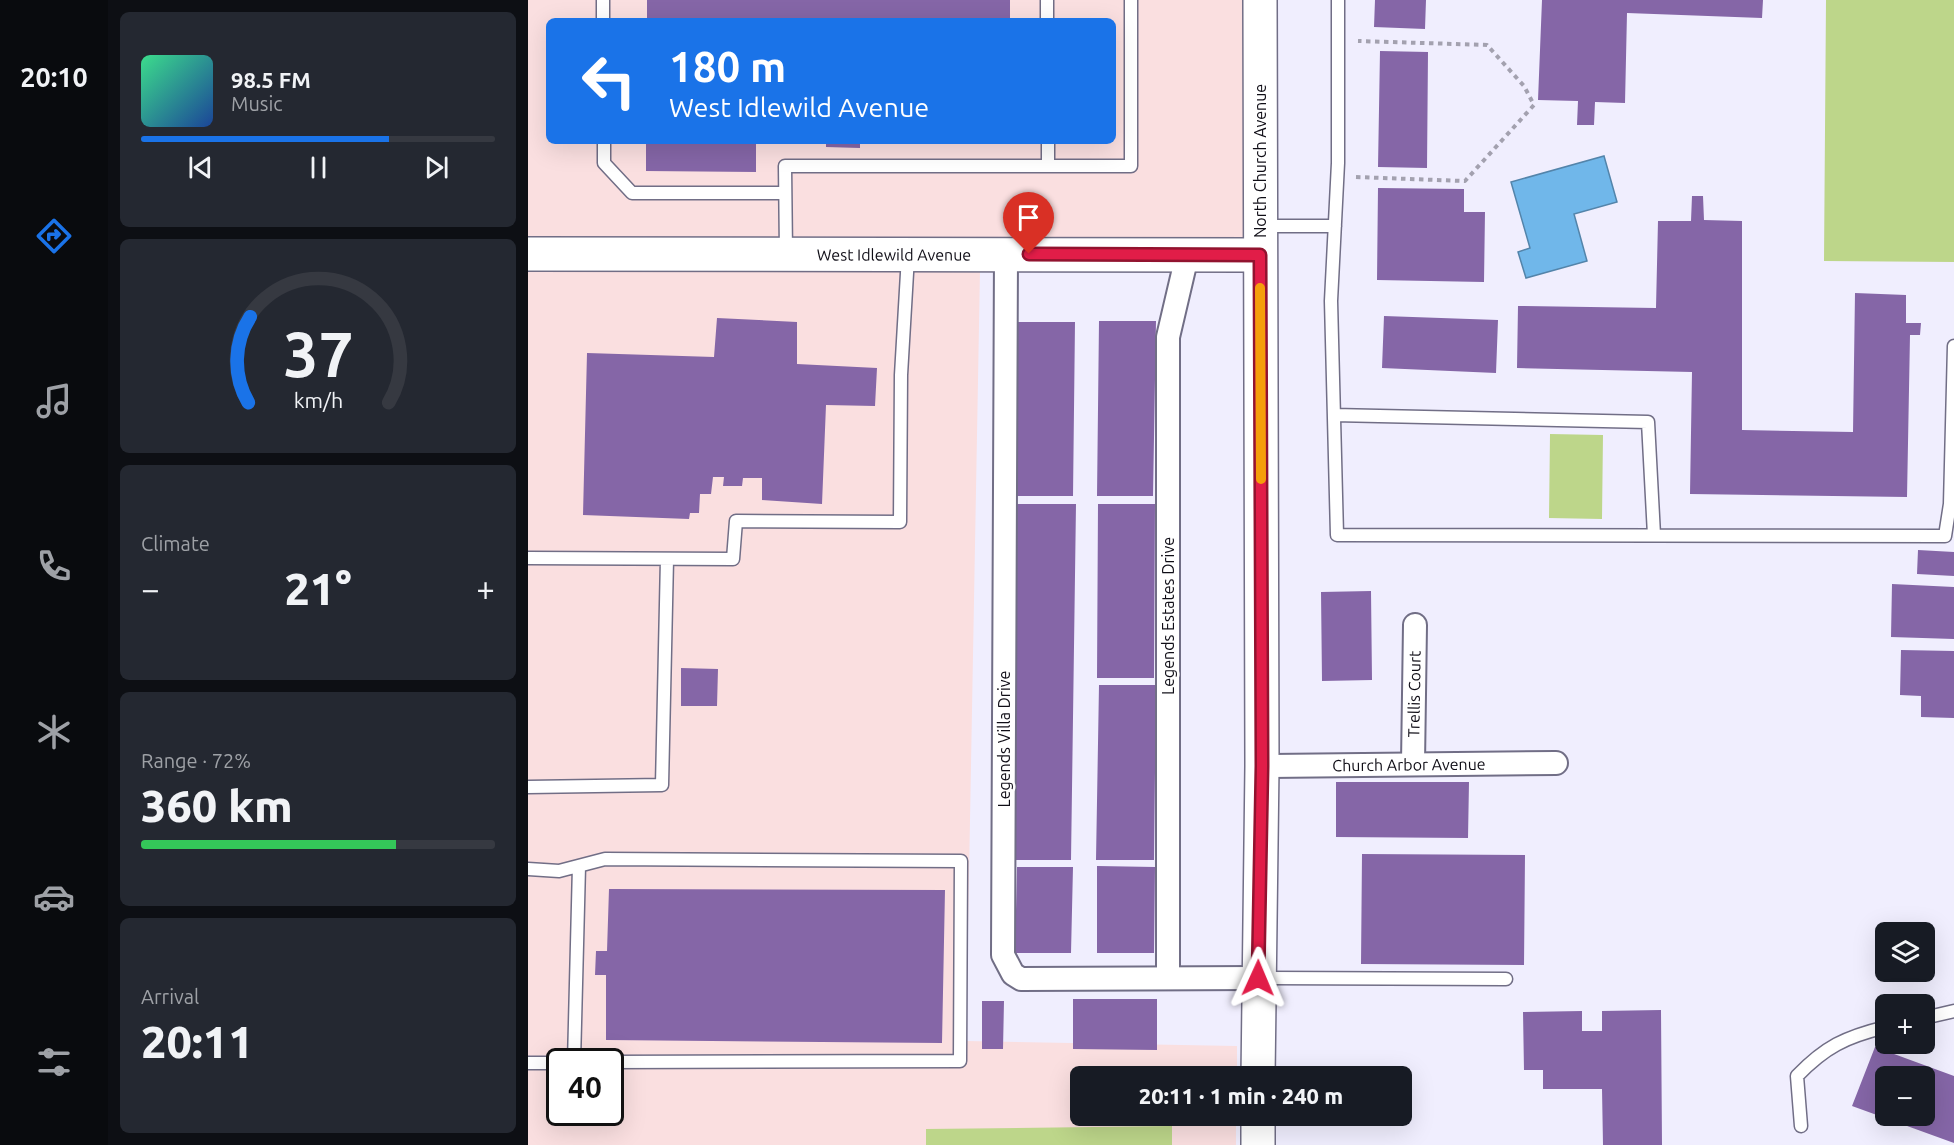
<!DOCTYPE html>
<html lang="en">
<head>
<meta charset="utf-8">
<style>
	:root { --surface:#171b24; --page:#242831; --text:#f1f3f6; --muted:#9ea1a6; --line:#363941; --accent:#1a73e8 }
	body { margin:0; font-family:Ubuntu,sans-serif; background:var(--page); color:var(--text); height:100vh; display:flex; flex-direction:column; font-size:22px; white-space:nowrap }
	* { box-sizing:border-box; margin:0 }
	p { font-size:20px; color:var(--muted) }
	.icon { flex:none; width:33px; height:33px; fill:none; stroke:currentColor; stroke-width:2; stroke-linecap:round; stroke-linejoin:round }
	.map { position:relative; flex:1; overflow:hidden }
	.side { display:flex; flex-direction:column; gap:12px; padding:12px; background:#0d0f14; width:420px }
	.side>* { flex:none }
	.top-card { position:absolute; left:18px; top:18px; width:570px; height:126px; border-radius:9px; box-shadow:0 6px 24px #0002; background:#1a73e8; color:#fff; overflow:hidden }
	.controls { position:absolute; left:1347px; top:922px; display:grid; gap:12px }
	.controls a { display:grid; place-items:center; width:60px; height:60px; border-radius:9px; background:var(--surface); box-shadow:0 6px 24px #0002; font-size:30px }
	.speed { position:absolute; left:18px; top:1048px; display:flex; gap:12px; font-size:30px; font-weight:700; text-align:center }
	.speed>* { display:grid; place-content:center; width:78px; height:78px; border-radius:50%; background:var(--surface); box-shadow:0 6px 24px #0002; line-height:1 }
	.speed .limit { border:3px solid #111; border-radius:9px; background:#fff; color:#111 }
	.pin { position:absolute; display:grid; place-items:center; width:51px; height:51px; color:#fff; margin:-62px -26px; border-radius:50% 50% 50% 0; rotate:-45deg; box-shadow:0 0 6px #0007 }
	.pin .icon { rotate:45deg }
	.me { position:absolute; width:66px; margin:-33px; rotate:1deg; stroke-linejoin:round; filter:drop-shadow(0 0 4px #0008) }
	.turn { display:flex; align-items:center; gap:21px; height:126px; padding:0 24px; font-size:27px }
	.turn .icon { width:78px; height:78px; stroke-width:2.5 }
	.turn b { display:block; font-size:42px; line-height:51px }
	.big { font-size:45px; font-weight:800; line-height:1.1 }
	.side .tile { flex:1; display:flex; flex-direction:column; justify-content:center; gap:9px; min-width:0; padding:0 21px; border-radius:9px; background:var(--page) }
	.side .dial { align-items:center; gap:0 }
	.dial svg { height:156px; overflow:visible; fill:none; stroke:var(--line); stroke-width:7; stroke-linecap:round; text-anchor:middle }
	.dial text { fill:var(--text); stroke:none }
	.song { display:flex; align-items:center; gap:18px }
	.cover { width:72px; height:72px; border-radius:9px; background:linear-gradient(135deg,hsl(150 70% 55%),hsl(220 70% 35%)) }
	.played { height:6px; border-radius:3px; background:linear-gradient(90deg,var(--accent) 70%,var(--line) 70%) }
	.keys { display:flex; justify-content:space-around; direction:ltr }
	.heat { display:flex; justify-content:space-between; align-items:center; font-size:33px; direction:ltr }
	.charge { height:9px; border-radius:4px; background:linear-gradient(90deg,#34c759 72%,var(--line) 0) }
	.trip { position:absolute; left:542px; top:1066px; width:342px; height:60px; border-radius:9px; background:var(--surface); box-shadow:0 6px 24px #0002; font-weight:800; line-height:60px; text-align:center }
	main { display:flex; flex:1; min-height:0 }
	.tabs { display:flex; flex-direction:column; width:108px; justify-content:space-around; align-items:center; background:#090b0e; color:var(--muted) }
	.tabs .icon { width:42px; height:42px }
	.tabs .current { color:var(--accent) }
	.tabs b { font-size:27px; color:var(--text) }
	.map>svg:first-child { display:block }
</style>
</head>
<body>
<main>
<nav class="tabs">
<b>20:10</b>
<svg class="icon current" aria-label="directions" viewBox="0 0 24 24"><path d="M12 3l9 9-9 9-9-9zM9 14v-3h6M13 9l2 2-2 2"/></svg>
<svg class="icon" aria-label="music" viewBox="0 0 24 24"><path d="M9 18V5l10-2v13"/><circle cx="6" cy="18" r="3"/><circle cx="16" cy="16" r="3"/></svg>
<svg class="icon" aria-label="phone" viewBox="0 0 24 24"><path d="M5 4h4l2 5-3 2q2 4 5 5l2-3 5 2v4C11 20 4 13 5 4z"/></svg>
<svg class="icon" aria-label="climate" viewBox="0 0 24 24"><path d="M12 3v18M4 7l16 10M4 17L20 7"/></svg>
<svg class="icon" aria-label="car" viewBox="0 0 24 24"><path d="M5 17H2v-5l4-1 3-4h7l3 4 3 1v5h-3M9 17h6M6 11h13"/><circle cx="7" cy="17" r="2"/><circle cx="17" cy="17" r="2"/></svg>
<svg class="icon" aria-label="filters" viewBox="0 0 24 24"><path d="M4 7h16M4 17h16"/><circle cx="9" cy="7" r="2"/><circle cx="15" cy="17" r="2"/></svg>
</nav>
<section class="side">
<div class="tile">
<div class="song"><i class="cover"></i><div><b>98.5 FM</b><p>Music</p></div></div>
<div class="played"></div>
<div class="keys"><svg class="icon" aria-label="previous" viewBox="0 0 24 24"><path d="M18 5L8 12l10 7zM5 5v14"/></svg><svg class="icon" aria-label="pause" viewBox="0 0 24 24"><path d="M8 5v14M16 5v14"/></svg><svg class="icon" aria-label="next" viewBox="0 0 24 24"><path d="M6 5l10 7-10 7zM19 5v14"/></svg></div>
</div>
<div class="tile dial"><svg viewBox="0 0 100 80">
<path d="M14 69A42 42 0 1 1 86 69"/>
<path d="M14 69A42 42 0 0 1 15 25" stroke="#1a73e8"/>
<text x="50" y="56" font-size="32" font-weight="700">37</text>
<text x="50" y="72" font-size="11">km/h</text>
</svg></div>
<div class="tile"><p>Climate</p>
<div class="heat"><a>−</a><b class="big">21°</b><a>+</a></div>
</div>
<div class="tile"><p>Range · 72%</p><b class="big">360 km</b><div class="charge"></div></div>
<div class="tile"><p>Arrival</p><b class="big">20:11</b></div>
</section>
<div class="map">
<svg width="1426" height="1145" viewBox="0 0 1426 1145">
	<rect width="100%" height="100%" fill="#f0eefe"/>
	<!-- commercial -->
	<path fill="#fadfe0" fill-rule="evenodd" d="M0,0h718v239l-718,-1zM21,21h564v120h-564z
		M0,270h452l-14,771 271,5v31h-157v39h156v29h-64v-18l-246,3v15h-398zM32,1062h50v51h-50z"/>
	<!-- green -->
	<path fill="#bdd68a" d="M1298,0h128v262l-130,-1z
		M1022,434l53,1 -1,84 -53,-1z
		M644,1126v19h-246v-16z"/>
	<!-- water -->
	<path fill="#70b7ea" stroke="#5384aa" stroke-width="1.5" d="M1076,156l13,46 -43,12 13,47 -61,17 -8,-26 12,-4 -19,-66z"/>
	<!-- building -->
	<path fill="#8566a7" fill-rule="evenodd" d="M119,0h363v21h-363z
		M847,0h51l-1,29 -51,-2z
		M1014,0h221l-1,18 -135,-5 -2,90 -30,-1 -1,23h-17l1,-24 -40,-1z
		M852,51l48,1 -1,116 -49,-1z
		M118,141h110v31l-110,-1z
		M298,141h34v7l-34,-1z
		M850,188l86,1v23h21l-1,70 -107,-2z
		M1164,196h11l1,24 38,1v209l111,2 2,-139 51,2v28h15l-1,12h-10l-3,162 -217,-3 2,-122 -175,-4 1,-62 138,2 2,-87h33z
		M856,316l114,4 -2,53 -114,-5z
		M189,318l80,4v42l80,4 -2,38 -49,-1 -4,99 -60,-4v-22h-19l-1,8h-19l1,-9h-11l-2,17h-11l-1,19h-9l-1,6 -106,-4 4,-162 127,4z
		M571,321h57l-3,175h-56z
		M489,322h58l-2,174h-58z
		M489,504h59l-5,356h-58z
		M570,504h57l-1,174h-57z
		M1390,550l36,2v24l-37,-2z
		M1364,584l62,3v52l-63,-2z
		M843,591l1,89 -50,1 -1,-89z
		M1373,650l53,1v67l-33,-1v-21l-21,-1z
		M153,668l37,1 -1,37h-36z
		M571,685h57l-2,175h-58z
		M808,782h133l-1,56 -132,-1z
		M834,854l163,1 -1,110 -163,-1z
		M569,866l58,1 -1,86h-57z
		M489,867h56l-2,86h-56z
		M81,889l336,1 -3,153 -336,-3v-65h-11l1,-24h11z
		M545,999h84v51l-84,-1z
		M454,1001h22l-1,48h-21z
		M1133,1010l1,135h-59l-1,-56h-59v-19h-19l-1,-58 59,-1v20h20v-20z
		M1347,1047l79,29v67l-102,-37zM1358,1077h38v39h-38z"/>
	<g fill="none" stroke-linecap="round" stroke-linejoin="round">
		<!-- lane casing -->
		<g stroke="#716e86" stroke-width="15">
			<path id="lane" d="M75,0v21
				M519,0v21
				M810,0v163l-7,138 6,234 608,1 5,-32 4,-158
				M76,141v22l28,30h153
				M520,141v25
				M733,226h74
				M258,253l-1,-87h346v-166
				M806,415l314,7 6,113
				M0,558l205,1 3,-38 164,1 1,-147 7,-119
				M0,787l134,-2 5,-226
				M0,869l31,2 46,-12 356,2 -1,200 -350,1
				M731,978l247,1
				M1396,1018l30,-7
				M46,1062l5,-196
				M0,1063h32
				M1273,1126l-4,-50c28,-29 48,-39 89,-49"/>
		</g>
		<!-- street casing -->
		<g stroke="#716e86" stroke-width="26">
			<g id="street">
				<path d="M478,254l-3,701 10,19 8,5 237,-1"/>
				<path id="s1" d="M885,763l2,-138"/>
				<path id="s2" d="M734,766l294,-3"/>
				<path d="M640,978v-641l19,-81"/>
			</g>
		</g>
		<!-- secondary casing -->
		<g stroke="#716e86" stroke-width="36">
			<g id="secondary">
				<path id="s3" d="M0,254l732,1"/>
				<path d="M730,1077l4,-311 -2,-766"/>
				<path d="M730,1145v-29"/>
			</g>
		</g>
		<!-- path -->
		<path stroke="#a3a1af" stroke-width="4" stroke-dasharray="4.5 4.5" stroke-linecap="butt" d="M828,177l109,4 69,-76 -10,-19 -37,-41 -129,-4"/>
		<!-- lane -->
		<use href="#lane" stroke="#fff" stroke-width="12"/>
		<!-- street -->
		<use href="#street" stroke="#fff" stroke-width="22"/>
		<!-- secondary -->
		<use href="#secondary" stroke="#fff" stroke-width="33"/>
	</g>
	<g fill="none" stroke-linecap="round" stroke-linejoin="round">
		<!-- route casing -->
		<g stroke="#92132f" stroke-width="15">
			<path id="route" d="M501,254l231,1 2,511 -4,212"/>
		</g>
		<!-- route -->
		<use href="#route" stroke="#e11d48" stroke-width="10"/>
		<!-- slow -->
		<path stroke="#f59e0b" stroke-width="10" d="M732,288l1,191"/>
	</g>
	<g text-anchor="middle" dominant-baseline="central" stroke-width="5" stroke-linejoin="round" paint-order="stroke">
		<!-- street labels -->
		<g font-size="16" fill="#0f0d16" stroke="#fff">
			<text transform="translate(732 161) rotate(-90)">North Church Avenue</text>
			<text stroke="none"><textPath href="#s3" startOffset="366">West Idlewild Avenue</textPath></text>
			<text transform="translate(640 616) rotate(-90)">Legends Estates Drive</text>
			<text stroke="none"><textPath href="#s1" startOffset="69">Trellis Court</textPath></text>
			<text transform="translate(476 739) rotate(-90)">Legends Villa Drive</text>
			<text stroke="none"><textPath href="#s2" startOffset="147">Church Arbor Avenue</textPath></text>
		</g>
	</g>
</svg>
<div class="controls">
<a><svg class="icon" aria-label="layers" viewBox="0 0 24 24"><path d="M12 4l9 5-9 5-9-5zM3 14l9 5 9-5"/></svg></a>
<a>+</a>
<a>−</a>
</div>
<div class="speed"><div class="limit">40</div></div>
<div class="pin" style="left:501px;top:254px;background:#d93025"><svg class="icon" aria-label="arrive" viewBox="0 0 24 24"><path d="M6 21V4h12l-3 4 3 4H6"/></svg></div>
<svg class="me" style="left:730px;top:978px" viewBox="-20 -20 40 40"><path d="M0-17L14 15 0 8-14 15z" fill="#e11d48" stroke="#fff" stroke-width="4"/></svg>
<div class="trip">20:11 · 1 min · 240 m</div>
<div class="top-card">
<div class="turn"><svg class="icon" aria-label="left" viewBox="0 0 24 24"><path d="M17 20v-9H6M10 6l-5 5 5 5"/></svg><div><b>180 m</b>West Idlewild Avenue</div></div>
</div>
</div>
</main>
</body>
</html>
